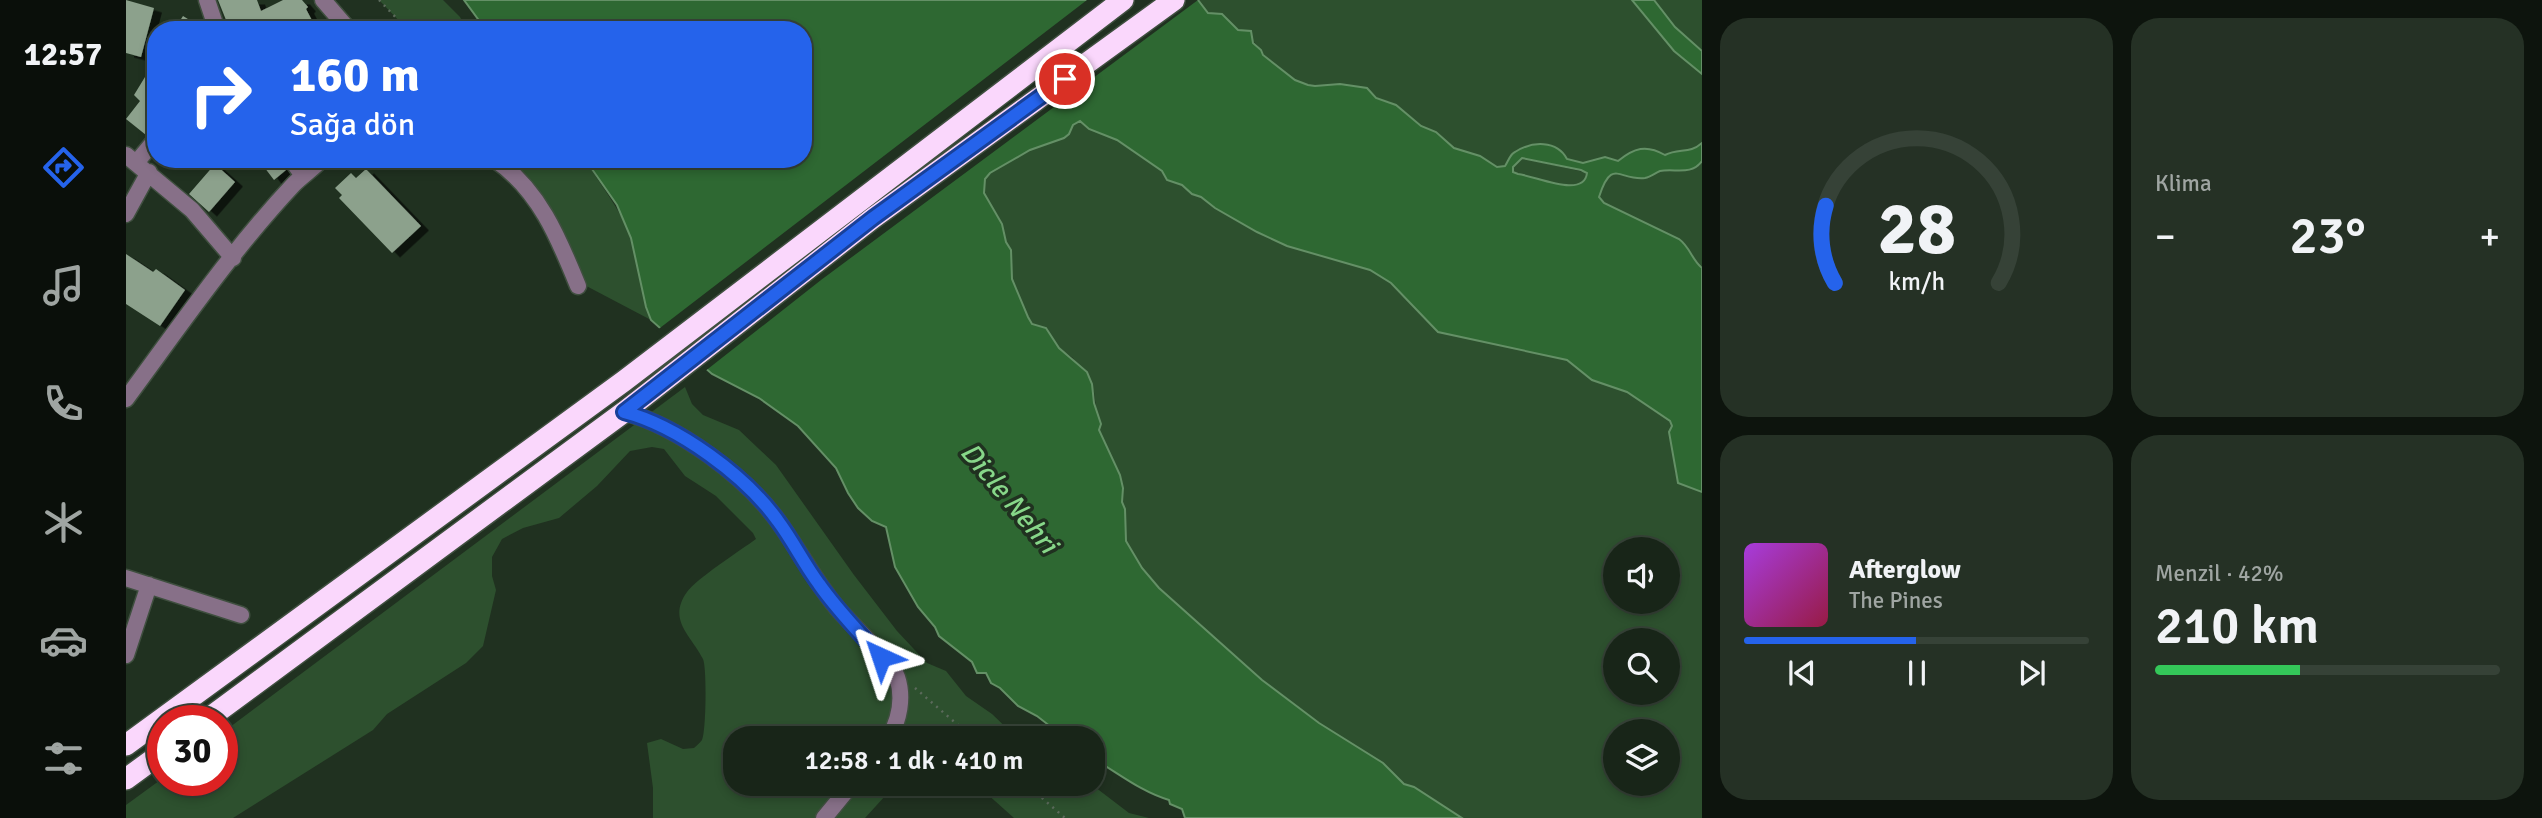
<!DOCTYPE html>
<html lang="tr">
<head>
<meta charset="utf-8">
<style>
	:root { --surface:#182518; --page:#253125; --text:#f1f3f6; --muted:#9fa5a2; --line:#364237; --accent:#2563eb }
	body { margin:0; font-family:Signika,sans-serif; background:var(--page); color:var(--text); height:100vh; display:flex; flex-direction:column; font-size:26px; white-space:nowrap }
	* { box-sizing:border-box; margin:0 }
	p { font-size:23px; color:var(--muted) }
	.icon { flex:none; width:38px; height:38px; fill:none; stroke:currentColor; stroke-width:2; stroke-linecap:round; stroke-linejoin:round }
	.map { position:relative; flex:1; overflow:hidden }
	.details { display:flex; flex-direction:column; gap:18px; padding:18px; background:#0d140d; width:840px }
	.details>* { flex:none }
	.guide { position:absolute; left:21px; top:21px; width:665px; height:147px; border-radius:28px; box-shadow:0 4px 10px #0003,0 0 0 2px var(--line); background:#2563eb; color:#fff; overflow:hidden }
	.controls { position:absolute; left:1477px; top:537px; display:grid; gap:14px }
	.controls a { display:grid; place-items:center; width:77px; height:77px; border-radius:50%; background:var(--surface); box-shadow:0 4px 10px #0003,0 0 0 2px var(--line); font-size:35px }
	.speed { position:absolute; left:21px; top:705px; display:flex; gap:14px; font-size:35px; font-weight:700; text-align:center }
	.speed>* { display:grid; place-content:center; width:91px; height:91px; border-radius:50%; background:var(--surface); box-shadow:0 4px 10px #0003,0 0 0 2px var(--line); line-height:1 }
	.speed .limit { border:10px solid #d22; background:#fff; color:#111 }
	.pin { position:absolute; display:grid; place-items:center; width:60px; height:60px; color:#fff; margin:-30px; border:4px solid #fff; border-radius:50%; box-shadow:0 2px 7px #0007 }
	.me { position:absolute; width:77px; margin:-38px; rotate:318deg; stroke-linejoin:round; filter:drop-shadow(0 0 5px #0008) }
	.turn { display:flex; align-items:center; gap:24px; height:147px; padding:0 28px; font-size:32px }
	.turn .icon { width:91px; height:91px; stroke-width:2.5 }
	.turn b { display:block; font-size:49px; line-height:60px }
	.big { font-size:52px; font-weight:600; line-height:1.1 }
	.details .widget { flex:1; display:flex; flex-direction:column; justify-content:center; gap:10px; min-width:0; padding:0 24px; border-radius:28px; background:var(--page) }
	.details .dial { align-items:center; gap:0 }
	.dial svg { height:182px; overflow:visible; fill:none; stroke:var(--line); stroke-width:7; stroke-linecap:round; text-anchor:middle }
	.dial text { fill:var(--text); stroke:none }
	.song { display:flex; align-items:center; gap:21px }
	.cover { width:84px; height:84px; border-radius:10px; background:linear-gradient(135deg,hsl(280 70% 55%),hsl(340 70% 35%)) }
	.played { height:7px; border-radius:4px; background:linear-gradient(90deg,var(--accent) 50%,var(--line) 50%) }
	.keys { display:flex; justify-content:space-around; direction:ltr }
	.heat { display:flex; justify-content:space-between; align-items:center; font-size:38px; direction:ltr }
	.charge { height:10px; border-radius:5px; background:linear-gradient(90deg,#34c759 42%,var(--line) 0) }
	.details .tiles { flex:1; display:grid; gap:18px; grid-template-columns:repeat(2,1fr) }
	.trip { position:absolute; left:597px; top:726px; width:382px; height:70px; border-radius:28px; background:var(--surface); box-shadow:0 4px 10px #0003,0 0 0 2px var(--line); font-weight:600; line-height:70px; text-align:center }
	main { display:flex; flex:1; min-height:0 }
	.dock { display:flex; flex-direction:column; width:126px; justify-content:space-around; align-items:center; background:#0a0f0a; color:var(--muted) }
	.dock .icon { width:49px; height:49px }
	.dock .selected { color:var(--accent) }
	.dock b { font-size:32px; color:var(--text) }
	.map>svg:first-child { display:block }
</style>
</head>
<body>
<main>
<nav class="dock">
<b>12:57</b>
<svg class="icon selected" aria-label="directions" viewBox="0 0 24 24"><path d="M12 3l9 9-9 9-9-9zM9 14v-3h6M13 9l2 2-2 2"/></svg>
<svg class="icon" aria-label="music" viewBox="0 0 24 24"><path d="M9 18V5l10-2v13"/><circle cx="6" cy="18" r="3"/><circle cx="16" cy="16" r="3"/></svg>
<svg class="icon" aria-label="phone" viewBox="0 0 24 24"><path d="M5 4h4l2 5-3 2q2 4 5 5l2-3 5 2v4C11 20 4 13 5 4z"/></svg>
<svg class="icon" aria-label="climate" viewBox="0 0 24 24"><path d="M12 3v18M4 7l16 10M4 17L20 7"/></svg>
<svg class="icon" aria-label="car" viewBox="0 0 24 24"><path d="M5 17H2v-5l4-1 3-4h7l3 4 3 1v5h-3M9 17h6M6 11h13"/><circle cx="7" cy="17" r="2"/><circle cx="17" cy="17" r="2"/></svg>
<svg class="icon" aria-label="filters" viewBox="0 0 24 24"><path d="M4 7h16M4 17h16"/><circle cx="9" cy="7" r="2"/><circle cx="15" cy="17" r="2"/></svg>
</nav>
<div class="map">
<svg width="1576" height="818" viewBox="0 0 1576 818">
	<defs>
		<filter id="shadow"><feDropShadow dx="8" dy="4.5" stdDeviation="0" flood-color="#0009"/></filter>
	</defs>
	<rect width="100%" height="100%" fill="#203120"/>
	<!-- green -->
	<path fill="#2d502e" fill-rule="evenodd" d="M253,0h64l17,17 7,13h-59z
		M1072,0h434l42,51 28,23v69c-14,12 -22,5 -37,12 -16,-10 -33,-6 -47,6l-13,-4 -22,6 -16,-4c-13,-18 -34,-19 -53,-7 -4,3 -6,10 -10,15h-7l-17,-11 -26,-8 -18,-16 -15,-6 -31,-24 -14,-4 -9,-10 -17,-3h-42l-13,-5 -32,-25c-5,-13 -18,-20 -28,-28 -5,-3 -8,-9 -12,-13l-15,-1z
		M1528,0h48v51l-27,-24z
		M954,121l9,8 28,11 45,31 5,9 15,5 9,9 10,3 56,35 30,14 83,24 21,13 47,49 129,28 25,20 35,12 43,29 2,5 -3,6 5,23 1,18 19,16 8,3v326h-240l-48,-31 -10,-3 -21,-21 -64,-40 -57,-43 -103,-92 -17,-20 -16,-27 -1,-32 -26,-79 -5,-38 -21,-34 -14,-10 -13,-20 -14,-4 -4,-7 -16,-38 -1,-29 -5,-8 -4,-18 -18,-31 1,-14 5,-6 40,-23 34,-12 5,-4 3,-9zM1489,550h53v52h-53zM1489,640h53v53h-53zM1489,732h53v52h-53z
		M1396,158l66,15 -2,7c-15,14 -49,-4 -68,-6l-5,-2v-5z
		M383,159h76c15,26 34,48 45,76 11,27 10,58 21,85l-76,-40z
		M1576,161v107c-10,-8 -12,-21 -23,-29l-75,-36 -6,-6 9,-20 4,-3 7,-1 27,5 13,-6 41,-6z
		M559,387l7,17 11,11 36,15 37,35 78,110 43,56 30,32 19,8 20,25 26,18 25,24h-282v46h161l-31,34h-212v-30l-6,-45 14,-4 22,10 11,-1c3,-3 6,-5 8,-8 4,-8 5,-72 1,-81 -12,-24 -36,-39 -16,-67 9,-13 54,-42 69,-53l-3,-6 -37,-37 -31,-20 -21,-27 -12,-2 -22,4 -33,35 -38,32 -36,10 -21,11 -10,18v19l4,14 -13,56 -17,17 -79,51 -14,16 -140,88h-107v-13l37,-27v2h59v-47z
		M850,784h115l38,29 20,5h-135z"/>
	<!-- water -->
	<path fill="#2e6832" stroke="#649066" stroke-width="2" fill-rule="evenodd" d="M338,0h734l10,13 14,1 16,16 13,1 2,12 8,7 2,5 32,25 13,5 7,1 25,-2 27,4 9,10 20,7 25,21 15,6 18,16 26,8 17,11 8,-1c3,-4 5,-12 10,-14 17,-11 42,-12 52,7l16,4 22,-6 13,4c16,-13 28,-17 47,-6 14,-7 25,-1 37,-12v18c-11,15 -27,7 -42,10 -5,2 -9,6 -15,7 -26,3 -33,-21 -46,19l5,6 75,36c11,8 13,21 23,29v224l-24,-9 -9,-51 3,-6 -2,-5 -43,-29 -35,-12 -25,-20 -129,-28 -47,-49 -21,-13 -83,-24 -30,-14 -42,-24 -14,-11 -9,-3 -10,-9 -15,-5 -5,-9 -45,-31 -28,-11 -9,-8 -7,4 -4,9 -5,4 -34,12 -40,23 -5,6 -1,14 18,31 4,18 5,8 1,29 16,38 4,7 14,4 13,20 28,24 5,12 2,19 7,21 -2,6 21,45 3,13 -1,14 3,7 1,32 16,27 17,20 103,92 57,43 64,40 21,21 10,3 48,31h-277l-3,-9 -12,-5 -1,-4c-28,-8 -52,-28 -77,-42v-20h-23l-9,-4 -23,-18 -19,-10 -18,-18 -9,-5 -5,-10h-9l-5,-11 -33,-26 -4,-9 -17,-20 -23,-40 -9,-40 -14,-6 -14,-13 -10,-15 -12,-25 -38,-42 -39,-28 -47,-24 -61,-54 -5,-13 -15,-69 -14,-33 -32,-46h218v-129h-317zM1396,158l59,12 6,3c-3,26 -51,3 -69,1l-5,-2v-5z
		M1506,0h22l21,27 27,24v23l-28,-23z"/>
	<!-- pier -->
	<path fill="#203120" d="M961,0h111l-377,280 -117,92 -48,-41z"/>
	<!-- building -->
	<path fill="#8ca18c" filter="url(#shadow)" d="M0,0l28,8 -13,49 -15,-4z
		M92,0h39l4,11 22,-11h19l6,7 -2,2 11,21h-87z
		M57,16l23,14h-32z
		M19,77l11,8v44l-10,6 -20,-16 14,-18 -6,-6z
		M132,159h23l5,11 -12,10z
		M89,164l20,18 -26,30 -20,-18z
		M240,169l55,57 -29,27 -53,-55 3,-3 -7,-7 16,-15 5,5z
		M0,254l27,18 3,-3 29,21 -25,36 -34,-22z"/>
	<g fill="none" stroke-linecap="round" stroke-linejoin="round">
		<!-- minor casing -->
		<g stroke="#3f4f3f" stroke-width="19">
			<path id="minor" d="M81,0l10,30
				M197,0l26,30
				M0,155l66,55 41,48
				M165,159l12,17
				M368,159c45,30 65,80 84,127
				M10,163l20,-24
				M0,214l23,-42
				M0,399c54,-73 106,-149 168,-215 9,-9 20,-16 28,-25
				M498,412c54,14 121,64 154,109 21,29 37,61 60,88 13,15 54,53 59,68 7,21 2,43 -8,61
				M0,578l115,37
				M0,655l23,-70
				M698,818l28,-34"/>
		</g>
		<!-- highway casing -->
		<g stroke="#3f4f3f" stroke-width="24">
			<path id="highway" d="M79,721l419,-309 249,-194 301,-218
				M0,745l498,-364 499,-381
				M0,779l37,-27"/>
		</g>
		<!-- path -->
		<path stroke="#5b6a5b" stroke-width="2.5" stroke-dasharray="2 5" stroke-linecap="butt" d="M253,0l29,30
			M789,688l58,50
			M900,784l39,34"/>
		<!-- minor -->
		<use href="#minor" stroke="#877088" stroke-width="16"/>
		<!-- highway -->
		<use href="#highway" stroke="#fad7fc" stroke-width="21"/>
	</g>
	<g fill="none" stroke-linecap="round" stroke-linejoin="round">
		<!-- route casing -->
		<g stroke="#184099" stroke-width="18">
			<path id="route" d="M755,657c-21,-24 -44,-47 -62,-73 -15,-20 -26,-43 -41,-63 -32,-45 -100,-95 -154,-109l249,-194 192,-139"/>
		</g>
		<!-- route -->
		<use href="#route" stroke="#2563eb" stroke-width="12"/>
	</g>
	<g text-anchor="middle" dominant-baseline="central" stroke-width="7" stroke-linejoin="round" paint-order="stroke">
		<!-- water labels -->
		<g font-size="28" font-style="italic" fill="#87d789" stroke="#203120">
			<text transform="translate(883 498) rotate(50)">Dicle Nehri</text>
		</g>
	</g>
</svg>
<div class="controls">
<a><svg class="icon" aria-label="sound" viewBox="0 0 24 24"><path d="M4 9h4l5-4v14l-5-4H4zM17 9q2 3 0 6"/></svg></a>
<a><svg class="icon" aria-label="search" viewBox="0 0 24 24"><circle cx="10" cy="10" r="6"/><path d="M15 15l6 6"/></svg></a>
<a><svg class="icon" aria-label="layers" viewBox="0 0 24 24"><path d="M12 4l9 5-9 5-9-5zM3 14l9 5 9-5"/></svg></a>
</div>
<div class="speed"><div class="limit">30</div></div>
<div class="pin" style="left:939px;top:79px;background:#d93025"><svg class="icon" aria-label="arrive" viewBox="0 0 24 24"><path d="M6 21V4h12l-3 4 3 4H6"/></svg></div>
<svg class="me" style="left:755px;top:657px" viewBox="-20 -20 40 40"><path d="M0-17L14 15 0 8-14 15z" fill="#2563eb" stroke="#fff" stroke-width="4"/></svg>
<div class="trip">12:58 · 1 dk · 410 m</div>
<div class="guide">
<div class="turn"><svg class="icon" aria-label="right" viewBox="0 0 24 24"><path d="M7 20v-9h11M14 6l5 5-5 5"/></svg><div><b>160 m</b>Sağa dön</div></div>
</div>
</div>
<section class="details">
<div class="tiles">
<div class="widget dial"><svg viewBox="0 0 100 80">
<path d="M14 69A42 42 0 1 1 86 69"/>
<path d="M14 69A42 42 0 0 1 10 35" stroke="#2563eb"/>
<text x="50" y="56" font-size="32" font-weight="700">28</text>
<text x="50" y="72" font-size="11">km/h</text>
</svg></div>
<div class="widget"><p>Klima</p>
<div class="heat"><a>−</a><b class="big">23°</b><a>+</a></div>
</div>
<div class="widget">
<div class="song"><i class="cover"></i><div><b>Afterglow</b><p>The Pines</p></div></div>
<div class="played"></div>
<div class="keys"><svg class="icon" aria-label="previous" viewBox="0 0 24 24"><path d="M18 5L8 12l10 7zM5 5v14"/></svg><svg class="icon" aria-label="pause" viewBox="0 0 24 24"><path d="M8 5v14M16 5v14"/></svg><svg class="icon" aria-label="next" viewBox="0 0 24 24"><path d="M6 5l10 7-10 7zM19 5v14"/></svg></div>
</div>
<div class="widget"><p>Menzil · 42%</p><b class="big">210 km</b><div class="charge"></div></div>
</div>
</section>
</main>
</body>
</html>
